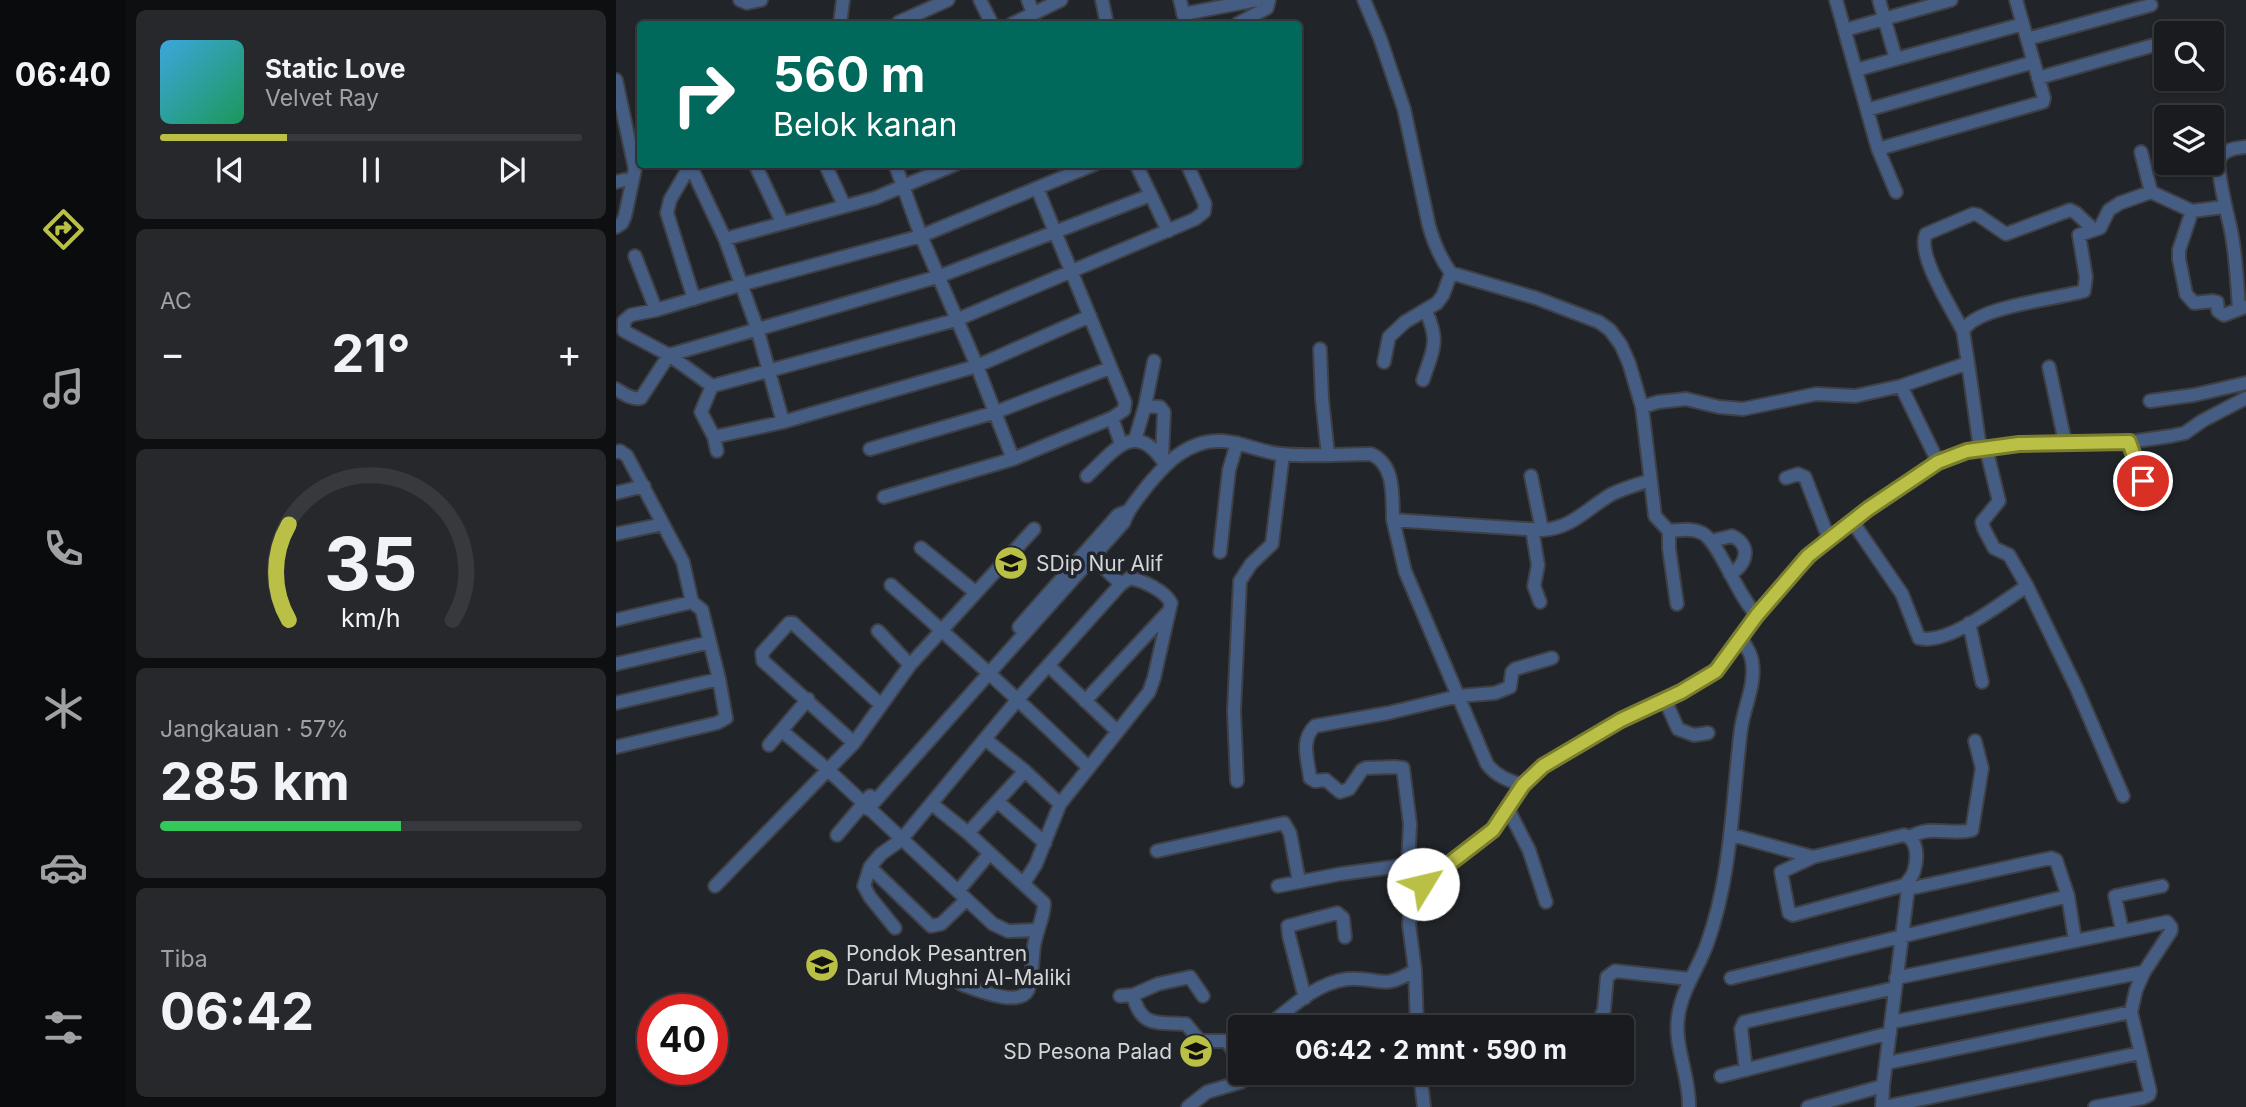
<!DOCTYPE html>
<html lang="id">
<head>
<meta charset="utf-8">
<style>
	:root { --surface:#191b1f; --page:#26282c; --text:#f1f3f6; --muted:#9fa1a4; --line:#37393d; --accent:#bac045 }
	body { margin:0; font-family:Inter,sans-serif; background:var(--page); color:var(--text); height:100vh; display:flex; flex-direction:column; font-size:26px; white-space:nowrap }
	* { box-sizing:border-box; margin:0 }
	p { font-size:23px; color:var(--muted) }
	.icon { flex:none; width:38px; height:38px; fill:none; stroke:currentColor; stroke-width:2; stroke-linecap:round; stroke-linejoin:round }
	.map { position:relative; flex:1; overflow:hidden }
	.panel { display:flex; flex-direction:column; gap:10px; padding:10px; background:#0e0f11; width:490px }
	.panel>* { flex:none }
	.hud { position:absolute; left:21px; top:21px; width:665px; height:147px; border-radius:7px; box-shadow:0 2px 5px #0004,0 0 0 2px var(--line); background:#00695c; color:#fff; overflow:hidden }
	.tools { position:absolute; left:1538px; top:21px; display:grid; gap:14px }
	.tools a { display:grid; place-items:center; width:70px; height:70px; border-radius:7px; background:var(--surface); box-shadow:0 2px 5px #0004,0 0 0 2px var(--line); font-size:35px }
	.speed { position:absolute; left:21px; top:994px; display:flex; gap:14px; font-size:35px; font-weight:700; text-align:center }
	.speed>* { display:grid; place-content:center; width:91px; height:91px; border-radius:50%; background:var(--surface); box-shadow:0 2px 5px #0004,0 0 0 2px var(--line); line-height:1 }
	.speed .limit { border:10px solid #d22; background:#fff; color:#111 }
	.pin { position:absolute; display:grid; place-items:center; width:60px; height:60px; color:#fff; margin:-30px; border:4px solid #fff; border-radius:50%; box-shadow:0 2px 7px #0007 }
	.me { position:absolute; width:77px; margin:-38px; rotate:54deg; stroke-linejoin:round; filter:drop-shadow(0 0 5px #0008) }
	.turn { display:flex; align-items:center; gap:24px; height:147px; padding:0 21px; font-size:32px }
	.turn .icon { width:91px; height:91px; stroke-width:2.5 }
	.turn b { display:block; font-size:49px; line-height:60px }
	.big { font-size:52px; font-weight:700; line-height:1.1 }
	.panel .tile { flex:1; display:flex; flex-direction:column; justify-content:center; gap:10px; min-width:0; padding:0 24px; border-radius:10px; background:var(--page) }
	.panel .dial { align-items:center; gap:0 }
	.dial svg { height:182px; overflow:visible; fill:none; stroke:var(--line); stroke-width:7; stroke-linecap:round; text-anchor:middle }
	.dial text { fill:var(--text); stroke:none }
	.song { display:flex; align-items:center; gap:21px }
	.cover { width:84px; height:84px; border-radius:10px; background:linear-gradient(135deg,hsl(200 70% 55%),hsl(150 70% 35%)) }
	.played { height:7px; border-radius:4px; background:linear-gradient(90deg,var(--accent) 30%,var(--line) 30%) }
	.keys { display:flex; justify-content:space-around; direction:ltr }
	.heat { display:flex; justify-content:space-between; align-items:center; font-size:38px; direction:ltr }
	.charge { height:10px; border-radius:5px; background:linear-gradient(90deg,#34c759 57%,var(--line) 0) }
	.trip { position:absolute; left:612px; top:1015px; width:406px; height:70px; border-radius:7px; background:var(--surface); box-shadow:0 2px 5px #0004,0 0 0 2px var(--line); font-weight:700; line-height:70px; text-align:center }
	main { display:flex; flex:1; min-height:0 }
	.tab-bar { display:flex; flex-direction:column; width:126px; justify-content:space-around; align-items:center; background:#0a0b0c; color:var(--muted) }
	.tab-bar .icon { width:49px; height:49px }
	.tab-bar .current { color:var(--accent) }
	.tab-bar b { font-size:32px; color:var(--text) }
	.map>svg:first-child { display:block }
</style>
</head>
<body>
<main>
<nav class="tab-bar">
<b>06:40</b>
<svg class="icon current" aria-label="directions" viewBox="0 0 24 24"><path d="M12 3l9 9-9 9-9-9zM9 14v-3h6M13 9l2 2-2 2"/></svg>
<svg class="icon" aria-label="music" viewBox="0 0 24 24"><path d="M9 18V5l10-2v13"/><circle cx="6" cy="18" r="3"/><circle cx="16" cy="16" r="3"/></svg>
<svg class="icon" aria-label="phone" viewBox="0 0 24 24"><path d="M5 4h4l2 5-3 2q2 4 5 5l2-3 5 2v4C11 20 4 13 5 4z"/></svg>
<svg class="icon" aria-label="climate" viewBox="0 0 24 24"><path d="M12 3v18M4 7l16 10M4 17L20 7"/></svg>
<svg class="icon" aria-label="car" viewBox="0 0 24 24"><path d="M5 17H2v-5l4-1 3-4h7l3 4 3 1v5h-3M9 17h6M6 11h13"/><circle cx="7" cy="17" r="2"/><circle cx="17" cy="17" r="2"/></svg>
<svg class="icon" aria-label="filters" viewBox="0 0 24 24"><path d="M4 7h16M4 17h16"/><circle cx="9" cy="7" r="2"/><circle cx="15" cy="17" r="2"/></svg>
</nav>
<section class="panel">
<div class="tile">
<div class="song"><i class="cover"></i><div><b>Static Love</b><p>Velvet Ray</p></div></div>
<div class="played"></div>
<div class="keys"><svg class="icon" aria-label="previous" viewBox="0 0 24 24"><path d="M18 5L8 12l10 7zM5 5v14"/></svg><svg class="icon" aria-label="pause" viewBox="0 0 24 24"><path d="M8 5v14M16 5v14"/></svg><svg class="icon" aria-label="next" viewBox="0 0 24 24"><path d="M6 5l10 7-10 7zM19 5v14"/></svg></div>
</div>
<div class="tile"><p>AC</p>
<div class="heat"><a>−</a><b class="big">21°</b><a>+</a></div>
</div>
<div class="tile dial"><svg viewBox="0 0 100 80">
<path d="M14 69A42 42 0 1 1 86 69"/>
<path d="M14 69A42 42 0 0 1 14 27" stroke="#bac045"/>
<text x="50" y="56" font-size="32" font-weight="700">35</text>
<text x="50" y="72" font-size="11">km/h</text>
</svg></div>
<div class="tile"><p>Jangkauan · 57%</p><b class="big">285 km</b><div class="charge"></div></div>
<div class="tile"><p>Tiba</p><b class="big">06:42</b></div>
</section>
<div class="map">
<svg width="1630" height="1107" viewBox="0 0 1630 1107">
	<rect width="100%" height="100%" fill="#212429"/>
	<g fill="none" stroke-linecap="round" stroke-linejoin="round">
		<!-- minor casing -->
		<g stroke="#3e4045" stroke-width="16">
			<path id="minor" d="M124,0l7,3 14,-3
				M364,0l12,24
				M412,0l5,13
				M486,0l5,24
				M564,0l6,24
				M748,0l16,38 24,71 25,117c5,18 11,32 22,47l85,25 63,24 11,8 11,15 8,18 13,44 13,109 14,15c12,-1 22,-3 33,2 17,8 36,65 55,82
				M1220,0l42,149 18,43
				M1263,0l17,59
				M567,14l74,-14
				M283,22l49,-22
				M224,24l3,-24
				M396,24l49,-24
				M621,24l30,-16 2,-8
				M1229,30l106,-30
				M1411,39l124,-34
				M1240,70l167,-46
				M1422,78l120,-34
				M0,80l19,89 -10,47 -3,7 -6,4
				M1251,110l167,-48
				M1262,149l165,-47 1,-4 -28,-98
				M75,164l-21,36 -3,13 27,86
				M139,164l27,58
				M209,164l19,41
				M279,164l26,72 56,130 36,93
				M520,164l32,67
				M74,165l35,74 32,89 26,94
				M0,182l17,-4
				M1535,192l41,19 32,-4
				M1576,211l-13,39v9l7,35 8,9 19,-2 4,1 1,9 6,4 21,-8
				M109,239l150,-41 81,-34
				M19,256l21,54
				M1623,308c-2,-27 -3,-56 -9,-82 -3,-12 -13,-55 -11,-65 3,-12 17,-13 27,-14
				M1347,331c-10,-20 -47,-77 -37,-97l47,-20 5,1 28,19 64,-24 6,3 18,17
				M704,349l2,50 6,56
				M538,361l-9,45 15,1 4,5 -2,46
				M768,362l5,-25 16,-15 32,-19 6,-8 8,-22
				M1352,363l-5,-32c13,-25 94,-32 121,-40l2,-14 -7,-42 21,-7 9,-18 11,-7 31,-11 -10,-40
				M1433,367l16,75
				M807,380c10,-31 17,-37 3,-69
				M96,386l-43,-31 -45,-24v-10l7,-6 25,-5 84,-25 181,-49 174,-72
				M1285,386l37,76
				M0,389c8,5 16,11 25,9l28,-43 271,-79 211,-81
				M1534,401l44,-6 52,-12
				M1026,407l16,-5 28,-3 33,8 24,2 73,-15 39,2 46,-10 67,-23 12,85
				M496,418l9,26
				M98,437l69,-15 194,-56 113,-50
				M519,440l10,-34
				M1513,442l13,34 2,19
				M1370,448l13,53 -17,21 2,7 10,19 15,7 18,31 50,103 46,107
				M254,449l126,-37 114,-44
				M101,451l-3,-14 -13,-25 11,-26 244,-66 239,-101 9,-7 1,-8 -18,-40
				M0,452l4,-1 7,5 56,106 9,40 10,8 17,69 7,39 -9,5 -101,24
				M471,476c26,-24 47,-57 76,-15
				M915,476l11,54
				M1170,478l12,-4 7,3 20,52 5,8
				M0,493l28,-7
				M268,497l129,-38 99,-41 12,-8 1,-8 -88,-214
				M777,520l12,51 82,193c9,12 22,17 36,21
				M1236,521l50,73 17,44c29,8 83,-36 108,-52
				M916,529l6,36 -4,21 6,16
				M1053,531v17l8,56
				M0,534l47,-10
				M1095,541l21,-5c20,9 15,29 -2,38
				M305,548l54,44
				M604,552l9,-82 8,-27
				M473,554l32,30
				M275,585c67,60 133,119 197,182
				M0,620l76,-18
				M1353,623l13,59
				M403,627l99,-112 10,-4
				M262,631l32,34
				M0,664l94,-22
				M433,666l68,65
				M1049,700l13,29 16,6 14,-2
				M469,701l82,-88
				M0,703l103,-24
				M166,731l45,38 166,155 15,7 28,-1
				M369,739l40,32 35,33
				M238,743l-91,-82 -1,-8 27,-30h4l88,82
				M153,745l39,-46
				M621,781l-3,-70 6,-130 11,-17 21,-20 11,-90
				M382,802l47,41
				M316,804l36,29 76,70c1,11 -8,29 -10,43 -2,13 -1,31 -6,44 -9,18 -53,-1 -67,-6
				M252,809l256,-287c4,-13 12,-21 20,-32 20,-25 43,-51 78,-49 20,1 38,11 58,13 30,3 61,0 91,0 25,11 21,44 22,66l149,10c31,-2 45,-22 70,-36 12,-6 25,-9 38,-14
				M892,809l21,41 17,52
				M352,833l57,-62
				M221,835l33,-39
				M1116,835l81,22
				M1294,837c21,-13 41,-1 62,-7l10,-62 -7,-27
				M541,851l127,-28 6,10 9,48
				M254,867l-6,19 6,11 25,31
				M99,886l139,-143 56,-78 124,-136
				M662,886l62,-12 68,-9
				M1292,889l143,-31 5,2 12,36
				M342,891l32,-38
				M795,899l-3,-34 2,-41 -7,-56 -8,-1 -29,1 -4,2 -13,19 -9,3 -14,-12 -11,1 -5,-3c-2,-18 -10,-38 5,-52l73,-13 71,-17 36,-3 15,-6 2,-15 3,-3 37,-11
				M350,900l-25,24 -10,2 -61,-59 11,-13 20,-14 117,-141 103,-115 9,-6c14,3 35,13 41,25l-17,75 -5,14 -89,112 -24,60 -12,19
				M1506,930l-7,-34 47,-10
				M1115,978l337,-82 7,44
				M1280,978l271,-56 4,5v4l-27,41
				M517,995l25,-11 32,-7 13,19
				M504,996l13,-1c8,33 24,27 53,29l14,17h27l14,23
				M689,998l-16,-62 -1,-10 49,-13 6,5 2,19
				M1276,1022l252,-50 -8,18 -5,22 19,79 -1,4 -6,3 -48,9
				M651,1027c23,-19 49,-44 80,-48 32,-3 34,13 68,-9
				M801,1027l-2,-57 -6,-45 2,-22 5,-11 17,-16 60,-46 30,-45 20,-19 78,-46 60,-27 35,-22 41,-56 34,-40 39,-38 38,-28 70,-47 29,-11 52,-7 110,-2 42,-6 14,-3 17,-12 44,-23
				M980,1027l8,-17 3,-33 8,-6 75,8
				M1271,1063l244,-51
				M1130,1070l-5,-41 3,-7 151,-34
				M804,1073l4,34
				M1105,1076l169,-43
				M572,1107l19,-15 34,-10 2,-9
				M1073,1107c1,-30 -15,-60 -11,-89 3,-27 20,-49 29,-74 25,-69 25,-143 34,-215 3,-23 15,-44 11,-68 -1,-9 -7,-16 -12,-24
				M1192,1107l75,-21
				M1266,1107l1,-21 25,-197 -3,-4 -112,30 -4,-2 -8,-41 32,-15 91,-22c14,4 14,23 10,36 -1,5 -6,10 -9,14
				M1268,1107l256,-54"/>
		</g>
		<!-- minor -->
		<use href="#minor" stroke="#455d83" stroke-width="12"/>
	</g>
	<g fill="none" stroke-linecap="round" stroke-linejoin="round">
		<!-- route casing -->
		<g stroke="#797d2d" stroke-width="18">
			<path id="route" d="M807,884l70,-54 30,-45 20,-19 78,-46 60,-28 35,-21 41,-56 51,-59 60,-47 70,-47 29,-11 52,-7 110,-2 14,39"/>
		</g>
		<!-- route -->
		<use href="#route" stroke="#bac045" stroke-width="12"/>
	</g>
	<!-- icons -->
	<defs>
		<g id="school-disc" transform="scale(1.75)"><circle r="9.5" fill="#bac045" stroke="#212429"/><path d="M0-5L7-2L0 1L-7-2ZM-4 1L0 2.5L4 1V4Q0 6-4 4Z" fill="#111"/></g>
	</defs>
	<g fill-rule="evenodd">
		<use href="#school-disc" x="395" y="563"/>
		<use href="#school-disc" x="206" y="965"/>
		<use href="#school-disc" x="580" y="1051"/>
	</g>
	<g text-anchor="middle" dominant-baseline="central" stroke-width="7" stroke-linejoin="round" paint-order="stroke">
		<!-- poi labels -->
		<g font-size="21" fill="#d4d6d9" stroke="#212429" text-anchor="start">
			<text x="420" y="563">SDip Nur Alif</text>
			<text x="230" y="953">Pondok Pesantren<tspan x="230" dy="24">Darul Mughni Al-Maliki</tspan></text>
			<text x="556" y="1051" text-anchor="end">SD Pesona Palad</text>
		</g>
	</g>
</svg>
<div class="tools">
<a><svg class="icon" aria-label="search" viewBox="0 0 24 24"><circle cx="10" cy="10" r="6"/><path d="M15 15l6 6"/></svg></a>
<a><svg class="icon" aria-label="layers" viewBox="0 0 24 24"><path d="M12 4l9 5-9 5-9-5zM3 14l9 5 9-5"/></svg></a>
</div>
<div class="speed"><div class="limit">40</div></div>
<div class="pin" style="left:1527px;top:481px;background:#d93025"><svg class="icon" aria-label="arrive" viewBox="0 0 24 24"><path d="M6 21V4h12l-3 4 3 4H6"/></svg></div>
<svg class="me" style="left:807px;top:884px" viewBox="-20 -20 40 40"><circle r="19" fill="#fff"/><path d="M0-13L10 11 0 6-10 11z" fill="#bac045"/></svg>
<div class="trip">06:42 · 2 mnt · 590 m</div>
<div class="hud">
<div class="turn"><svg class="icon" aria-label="right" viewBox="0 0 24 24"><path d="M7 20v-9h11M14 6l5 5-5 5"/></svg><div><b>560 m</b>Belok kanan</div></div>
</div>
</div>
</main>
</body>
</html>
